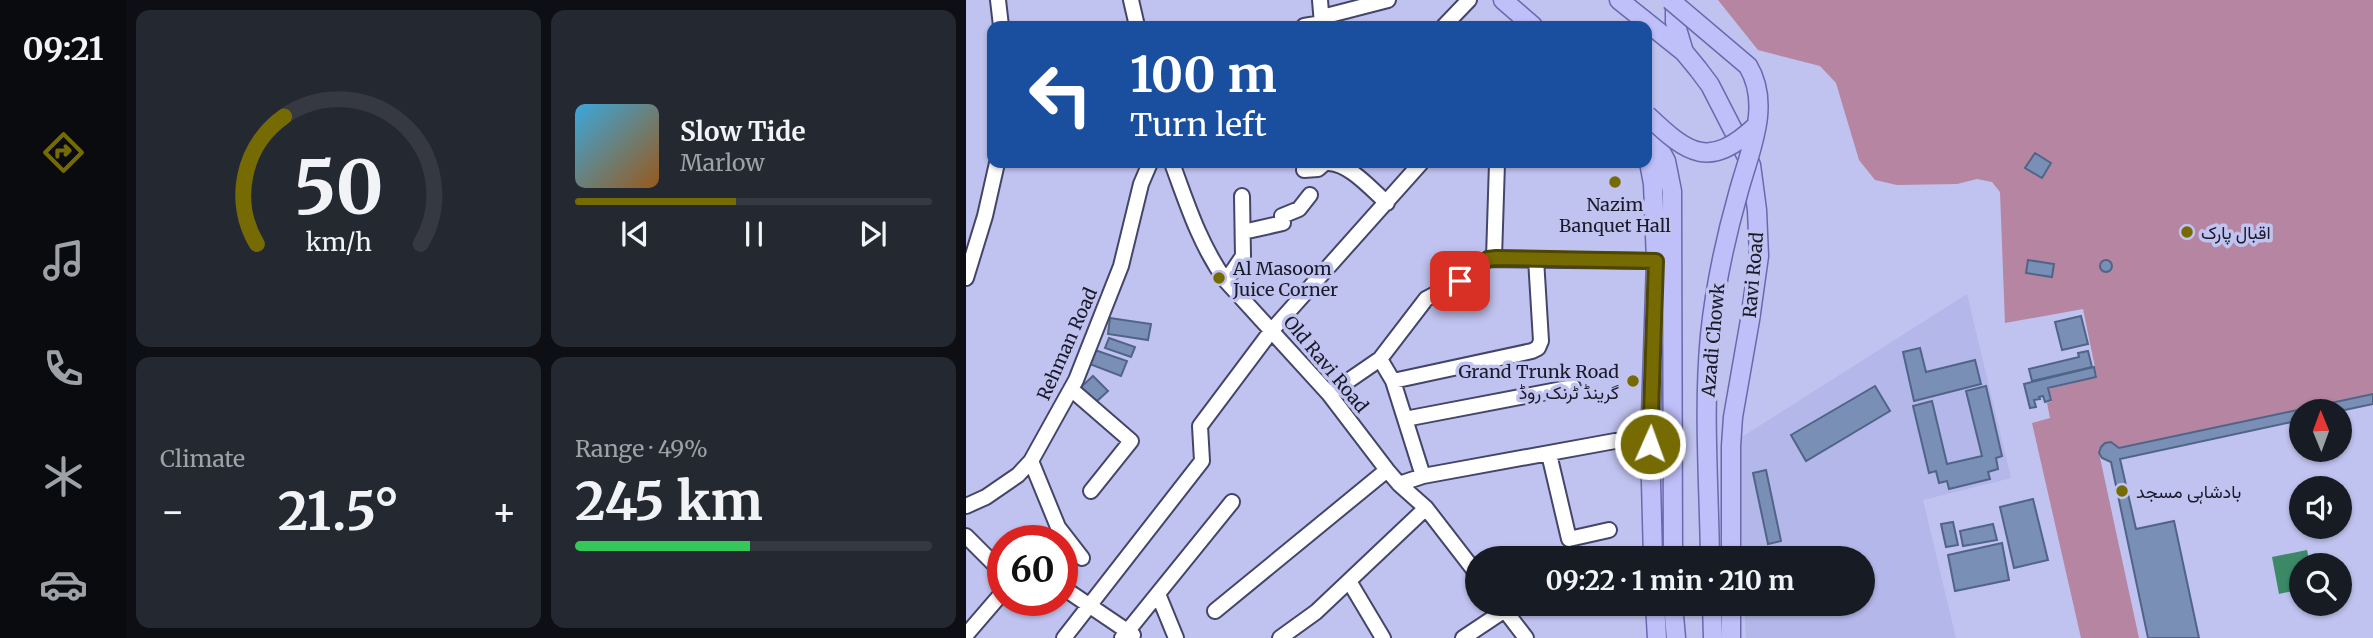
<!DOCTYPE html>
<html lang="en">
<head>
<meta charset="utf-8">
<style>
	:root { --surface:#171b24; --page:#242831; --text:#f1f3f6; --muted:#9ea1a6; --line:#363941; --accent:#766b03 }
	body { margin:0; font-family:Merriweather,Vazirmatn,serif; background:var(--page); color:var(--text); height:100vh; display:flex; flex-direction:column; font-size:26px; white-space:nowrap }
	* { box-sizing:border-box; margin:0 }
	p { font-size:23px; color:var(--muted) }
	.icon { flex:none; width:38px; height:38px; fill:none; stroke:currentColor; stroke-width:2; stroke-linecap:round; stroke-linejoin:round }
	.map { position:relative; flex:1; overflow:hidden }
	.sheet { display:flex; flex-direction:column; gap:10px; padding:10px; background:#0d0f14; width:840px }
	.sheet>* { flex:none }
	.guide { position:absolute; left:21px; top:21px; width:665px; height:147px; border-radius:14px; box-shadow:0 2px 5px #0004; background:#1a4fa0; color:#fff; overflow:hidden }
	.needle { width:46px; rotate:359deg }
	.fabs { position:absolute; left:1323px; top:399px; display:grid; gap:14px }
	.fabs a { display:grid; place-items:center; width:63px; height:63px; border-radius:50%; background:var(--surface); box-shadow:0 2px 5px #0004; font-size:35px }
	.speed { position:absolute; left:21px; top:525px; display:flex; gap:14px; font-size:35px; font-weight:700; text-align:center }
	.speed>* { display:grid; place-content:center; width:91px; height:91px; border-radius:50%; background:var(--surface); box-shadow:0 2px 5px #0004; line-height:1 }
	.speed .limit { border:10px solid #d22; background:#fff; color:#111 }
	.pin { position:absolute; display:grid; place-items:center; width:60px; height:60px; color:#fff; margin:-30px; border-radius:14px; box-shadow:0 4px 10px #0006 }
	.me { position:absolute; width:77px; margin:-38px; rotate:2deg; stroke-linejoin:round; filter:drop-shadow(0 0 5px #0008) }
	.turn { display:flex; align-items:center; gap:24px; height:147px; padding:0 28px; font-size:32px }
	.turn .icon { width:91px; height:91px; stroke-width:2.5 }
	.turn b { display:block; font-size:49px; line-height:60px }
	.big { font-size:52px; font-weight:700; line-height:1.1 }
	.sheet .card { flex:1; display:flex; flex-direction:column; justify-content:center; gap:10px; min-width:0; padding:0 24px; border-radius:14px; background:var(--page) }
	.sheet .dial { align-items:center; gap:0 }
	.dial svg { height:182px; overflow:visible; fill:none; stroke:var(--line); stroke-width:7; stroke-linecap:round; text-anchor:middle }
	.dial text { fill:var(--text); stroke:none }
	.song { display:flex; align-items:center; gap:21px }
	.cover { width:84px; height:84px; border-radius:10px; background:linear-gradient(135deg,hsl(200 70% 55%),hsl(30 70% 35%)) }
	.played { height:7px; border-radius:4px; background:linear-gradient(90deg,var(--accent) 45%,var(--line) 45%) }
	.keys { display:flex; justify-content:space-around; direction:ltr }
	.heat { display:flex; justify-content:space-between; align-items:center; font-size:38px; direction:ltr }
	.charge { height:10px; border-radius:5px; background:linear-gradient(90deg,#34c759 49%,var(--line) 0) }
	.sheet .tiles { flex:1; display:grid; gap:10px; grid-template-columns:repeat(2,1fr) }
	.trip { position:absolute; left:499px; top:546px; width:410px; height:70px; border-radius:35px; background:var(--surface); box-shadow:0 2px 5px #0004; font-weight:700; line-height:70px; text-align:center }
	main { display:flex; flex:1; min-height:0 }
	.tabs { display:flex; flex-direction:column; width:126px; justify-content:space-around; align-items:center; background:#090b0e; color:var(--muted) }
	.tabs .icon { width:49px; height:49px }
	.tabs .active { color:var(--accent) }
	.tabs b { font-size:32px; color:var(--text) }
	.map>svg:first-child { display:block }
</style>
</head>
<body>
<main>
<nav class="tabs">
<b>09:21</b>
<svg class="icon active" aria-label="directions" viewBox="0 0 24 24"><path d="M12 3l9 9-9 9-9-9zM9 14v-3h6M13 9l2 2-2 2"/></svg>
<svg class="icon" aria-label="music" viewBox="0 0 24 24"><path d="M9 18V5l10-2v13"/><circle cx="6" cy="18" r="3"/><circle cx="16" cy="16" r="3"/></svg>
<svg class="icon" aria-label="phone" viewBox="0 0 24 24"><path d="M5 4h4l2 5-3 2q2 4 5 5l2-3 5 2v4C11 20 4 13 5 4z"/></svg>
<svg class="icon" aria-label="climate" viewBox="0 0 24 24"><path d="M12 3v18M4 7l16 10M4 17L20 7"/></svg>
<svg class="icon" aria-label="car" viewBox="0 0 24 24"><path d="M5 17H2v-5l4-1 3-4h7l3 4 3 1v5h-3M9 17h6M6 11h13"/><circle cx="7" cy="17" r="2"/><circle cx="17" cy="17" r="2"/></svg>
</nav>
<section class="sheet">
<div class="tiles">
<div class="card dial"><svg viewBox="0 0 100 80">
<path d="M14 69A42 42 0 1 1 86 69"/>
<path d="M14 69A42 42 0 0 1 26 13" stroke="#766b03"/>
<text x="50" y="56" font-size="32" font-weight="700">50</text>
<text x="50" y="72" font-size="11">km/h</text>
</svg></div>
<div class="card">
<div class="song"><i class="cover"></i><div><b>Slow Tide</b><p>Marlow</p></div></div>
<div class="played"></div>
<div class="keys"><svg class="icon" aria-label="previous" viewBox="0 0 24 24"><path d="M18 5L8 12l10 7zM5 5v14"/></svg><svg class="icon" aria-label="pause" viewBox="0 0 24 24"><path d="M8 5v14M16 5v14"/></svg><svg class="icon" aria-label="next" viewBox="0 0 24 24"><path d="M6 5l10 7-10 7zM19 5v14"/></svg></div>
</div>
<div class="card"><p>Climate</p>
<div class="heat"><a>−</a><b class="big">21.5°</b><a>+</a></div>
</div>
<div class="card"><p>Range · 49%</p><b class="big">245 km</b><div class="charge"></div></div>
</div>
</section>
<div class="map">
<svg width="1407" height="638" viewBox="0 0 1407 638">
	<rect width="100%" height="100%" fill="#c0c3ef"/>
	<!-- built -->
	<path fill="#b4b7ea" d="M1001,294l44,184 -88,22 33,138h-210l-2,-34h118v-46h-120l-5,-118z"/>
	<!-- green -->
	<path fill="#b585a2" d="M752,0h655v394l-254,54 -8,-6c-8,1 -10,3 -12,11l40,185h-58l-49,-215 18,-5 -3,-15 5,-2 -3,-12 48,-12 -14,-68 -78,14 -5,-131 -8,-10 -15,-3 -20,5 -60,1 -22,-5 -16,-20 -23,-77 -16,-17 -62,-16z"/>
	<!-- water -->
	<path fill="#3c8967" d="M1341,550l3,15h-9v24l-22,5 -7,-37z"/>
	<!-- building -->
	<path fill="#7a8fb5" stroke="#506487" stroke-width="2" d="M1069,153l16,10 -9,15 -17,-10z
		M1134 266a6 6 0 1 1 12 0a6 6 0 1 1-12 0Z
		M1062,260l26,4 -2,13 -26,-4z
		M1115,316l7,28 -26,6 -7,-28z
		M144,318l41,6 -3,16 -40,-6z
		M143,338l26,9 -4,10 -26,-9z
		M954,348l6,24 49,-12 6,24 -67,17 -11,-49z
		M126,349l35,12 -6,15 -34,-13z
		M1122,351l4,16 -60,14 -3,-12 50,-12 -1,-4z
		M1128,367l2,10 -48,11 3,12 -6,2 -2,-6 -4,1 1,2 -6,1 2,7 -6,1 -6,-24z
		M127,376l15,15 -12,11 -15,-15z
		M909,386l15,25 -84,50 -15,-26z
		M1020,386l16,70 -6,2 2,11 -10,3 2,7 -41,10 -2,-8 -8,2 -3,-12 -7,2 -16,-67 19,-5 15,63 35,-8 -16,-65z
		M1407,394v10l-33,7h-39v9l-181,39 16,70 38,-8 25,117h-51l-37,-176 -9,-4 -3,-5 2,-6 4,-4 6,-1 8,6z
		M800,470l15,71 -13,3 -15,-71z
		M1067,499l15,61 -34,8 -14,-61z
		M987,522l5,23 -12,2 -5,-23z
		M1027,524l4,16 -34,6 -3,-15z
		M1036,543l7,37 -54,11 -7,-36z"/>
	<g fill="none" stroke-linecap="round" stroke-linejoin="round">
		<!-- minor casing -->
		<g stroke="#44456a" stroke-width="18">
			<path id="minor" d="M32,0l3,26
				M165,0l6,26
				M354,0l2,25
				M356,17l66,-17
				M338,26l18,-3
				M478,26l25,-26
				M206,163c15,41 28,82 54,118l103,113 58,76 12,14 27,24 51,66
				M363,163c21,1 42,26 58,40
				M338,170l14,-1 7,-6
				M277,232l40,-9 -1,-7 17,-7 11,-14
				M528,258l3,-95
				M0,278l19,-62 12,-53
				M260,281l17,-25 -1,-60
				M414,359l13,22 30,95
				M427,381l139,-30 6,-3 3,-7 -5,-82
				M105,389l60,52 -40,50
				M363,394l51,-35 46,-60 34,-18 28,-22 168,2
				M439,419l168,-32
				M583,454l20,85 40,-9
				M65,461l27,66 24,31
				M433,484l24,-8 192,-35 35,3
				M0,506l20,-9 32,-22 13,-14 45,-81 45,-114 20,-82 9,-21
				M0,536l37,37
				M383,581l34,57
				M96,587l71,48
				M192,594l18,44
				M534,604l26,34
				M249,611l172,-141
				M0,635l37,-43
				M98,638l138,-177 -2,-35 72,-96 149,-167
				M156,638l110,-136
				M314,638l36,-26 110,-104
				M497,638l42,-28"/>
		</g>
		<!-- major casing -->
		<g stroke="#696aae" stroke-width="21">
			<path id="major" d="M537,0l30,26
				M653,0l65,52 14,17 12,16 41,80 6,45 2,46 -9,64 -17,97 -2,29v112
				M709,0v22l9,30
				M681,126l19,35 6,30 1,367
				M681,151l6,33 3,77 -6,183 3,114
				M689,604l2,34
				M707,604l3,34
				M746,604l1,34
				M765,604v34"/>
		</g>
		<!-- minor -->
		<use href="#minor" stroke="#fff" stroke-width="14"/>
		<!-- major -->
		<use href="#major" stroke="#bfbff9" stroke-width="18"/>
		<!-- major-bridge casing -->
		<g stroke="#696aae" stroke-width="21" stroke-linecap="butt">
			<path id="major-bridge" d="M704,0l78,66c24,40 1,86 -10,128 -13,46 -23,93 -28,141 -7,73 -1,150 0,223
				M681,115c41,39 62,55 109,11"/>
		</g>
		<!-- major-bridge -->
		<use href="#major-bridge" stroke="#bfbff9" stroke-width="18"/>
	</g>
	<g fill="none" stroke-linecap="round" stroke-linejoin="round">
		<!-- route casing -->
		<g stroke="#4d4602" stroke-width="18">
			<path id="route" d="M494,281l28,-22 8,-1 160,3 -6,183"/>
		</g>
		<!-- route -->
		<use href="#route" stroke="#766b03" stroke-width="12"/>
	</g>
	<!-- markers -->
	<g fill="#766b03" stroke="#c0c3ef" stroke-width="2.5">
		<circle cx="649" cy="182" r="7"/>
		<circle cx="1221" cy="232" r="7"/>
		<circle cx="253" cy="278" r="7"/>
		<circle cx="667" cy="381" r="7"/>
		<circle cx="1156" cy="491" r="7"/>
	</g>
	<g text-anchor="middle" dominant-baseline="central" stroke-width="7" stroke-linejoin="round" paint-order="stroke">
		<!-- poi labels -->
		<g font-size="18" fill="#191929" stroke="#c0c3ef" text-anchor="start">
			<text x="649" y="204" text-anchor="middle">Nazim<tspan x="649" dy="21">Banquet Hall</tspan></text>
			<text x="1235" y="232">اقبال پارک</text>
			<text x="267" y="268">Al Masoom<tspan x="267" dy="21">Juice Corner</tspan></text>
			<text x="653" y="371" text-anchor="end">Grand Trunk Road<tspan x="653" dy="21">گرینڈ ٹرنک روڈ</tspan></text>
			<text x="1170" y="491">بادشاہی مسجد</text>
		</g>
		<!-- street labels -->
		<g font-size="18" fill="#191929" stroke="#c0c3ef">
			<text transform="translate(787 275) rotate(-85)">Ravi Road</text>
			<text transform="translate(747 340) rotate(-85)">Azadi Chowk</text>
			<text transform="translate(101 344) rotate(-66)">Rehman Road</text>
			<text transform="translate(360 364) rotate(50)">Old Ravi Road</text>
		</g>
	</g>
</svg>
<div class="fabs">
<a><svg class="needle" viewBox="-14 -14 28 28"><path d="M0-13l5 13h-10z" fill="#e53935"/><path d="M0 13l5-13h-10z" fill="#9ea1a6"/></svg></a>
<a><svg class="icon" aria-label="sound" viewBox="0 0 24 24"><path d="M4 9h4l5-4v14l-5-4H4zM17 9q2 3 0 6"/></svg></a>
<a><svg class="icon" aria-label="search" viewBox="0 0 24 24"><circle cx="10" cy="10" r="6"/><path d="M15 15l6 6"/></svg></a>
</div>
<div class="speed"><div class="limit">60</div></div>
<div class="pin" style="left:494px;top:281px;background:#d93025"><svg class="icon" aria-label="arrive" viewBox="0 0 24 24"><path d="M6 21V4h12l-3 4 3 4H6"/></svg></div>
<svg class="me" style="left:684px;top:444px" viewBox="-20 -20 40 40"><circle r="17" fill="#766b03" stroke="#fff" stroke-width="3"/><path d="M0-11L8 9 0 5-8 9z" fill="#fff"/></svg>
<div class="trip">09:22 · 1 min · 210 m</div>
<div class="guide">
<div class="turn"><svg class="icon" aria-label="left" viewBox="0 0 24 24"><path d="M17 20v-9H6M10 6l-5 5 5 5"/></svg><div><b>100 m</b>Turn left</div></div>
</div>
</div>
</main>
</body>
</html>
